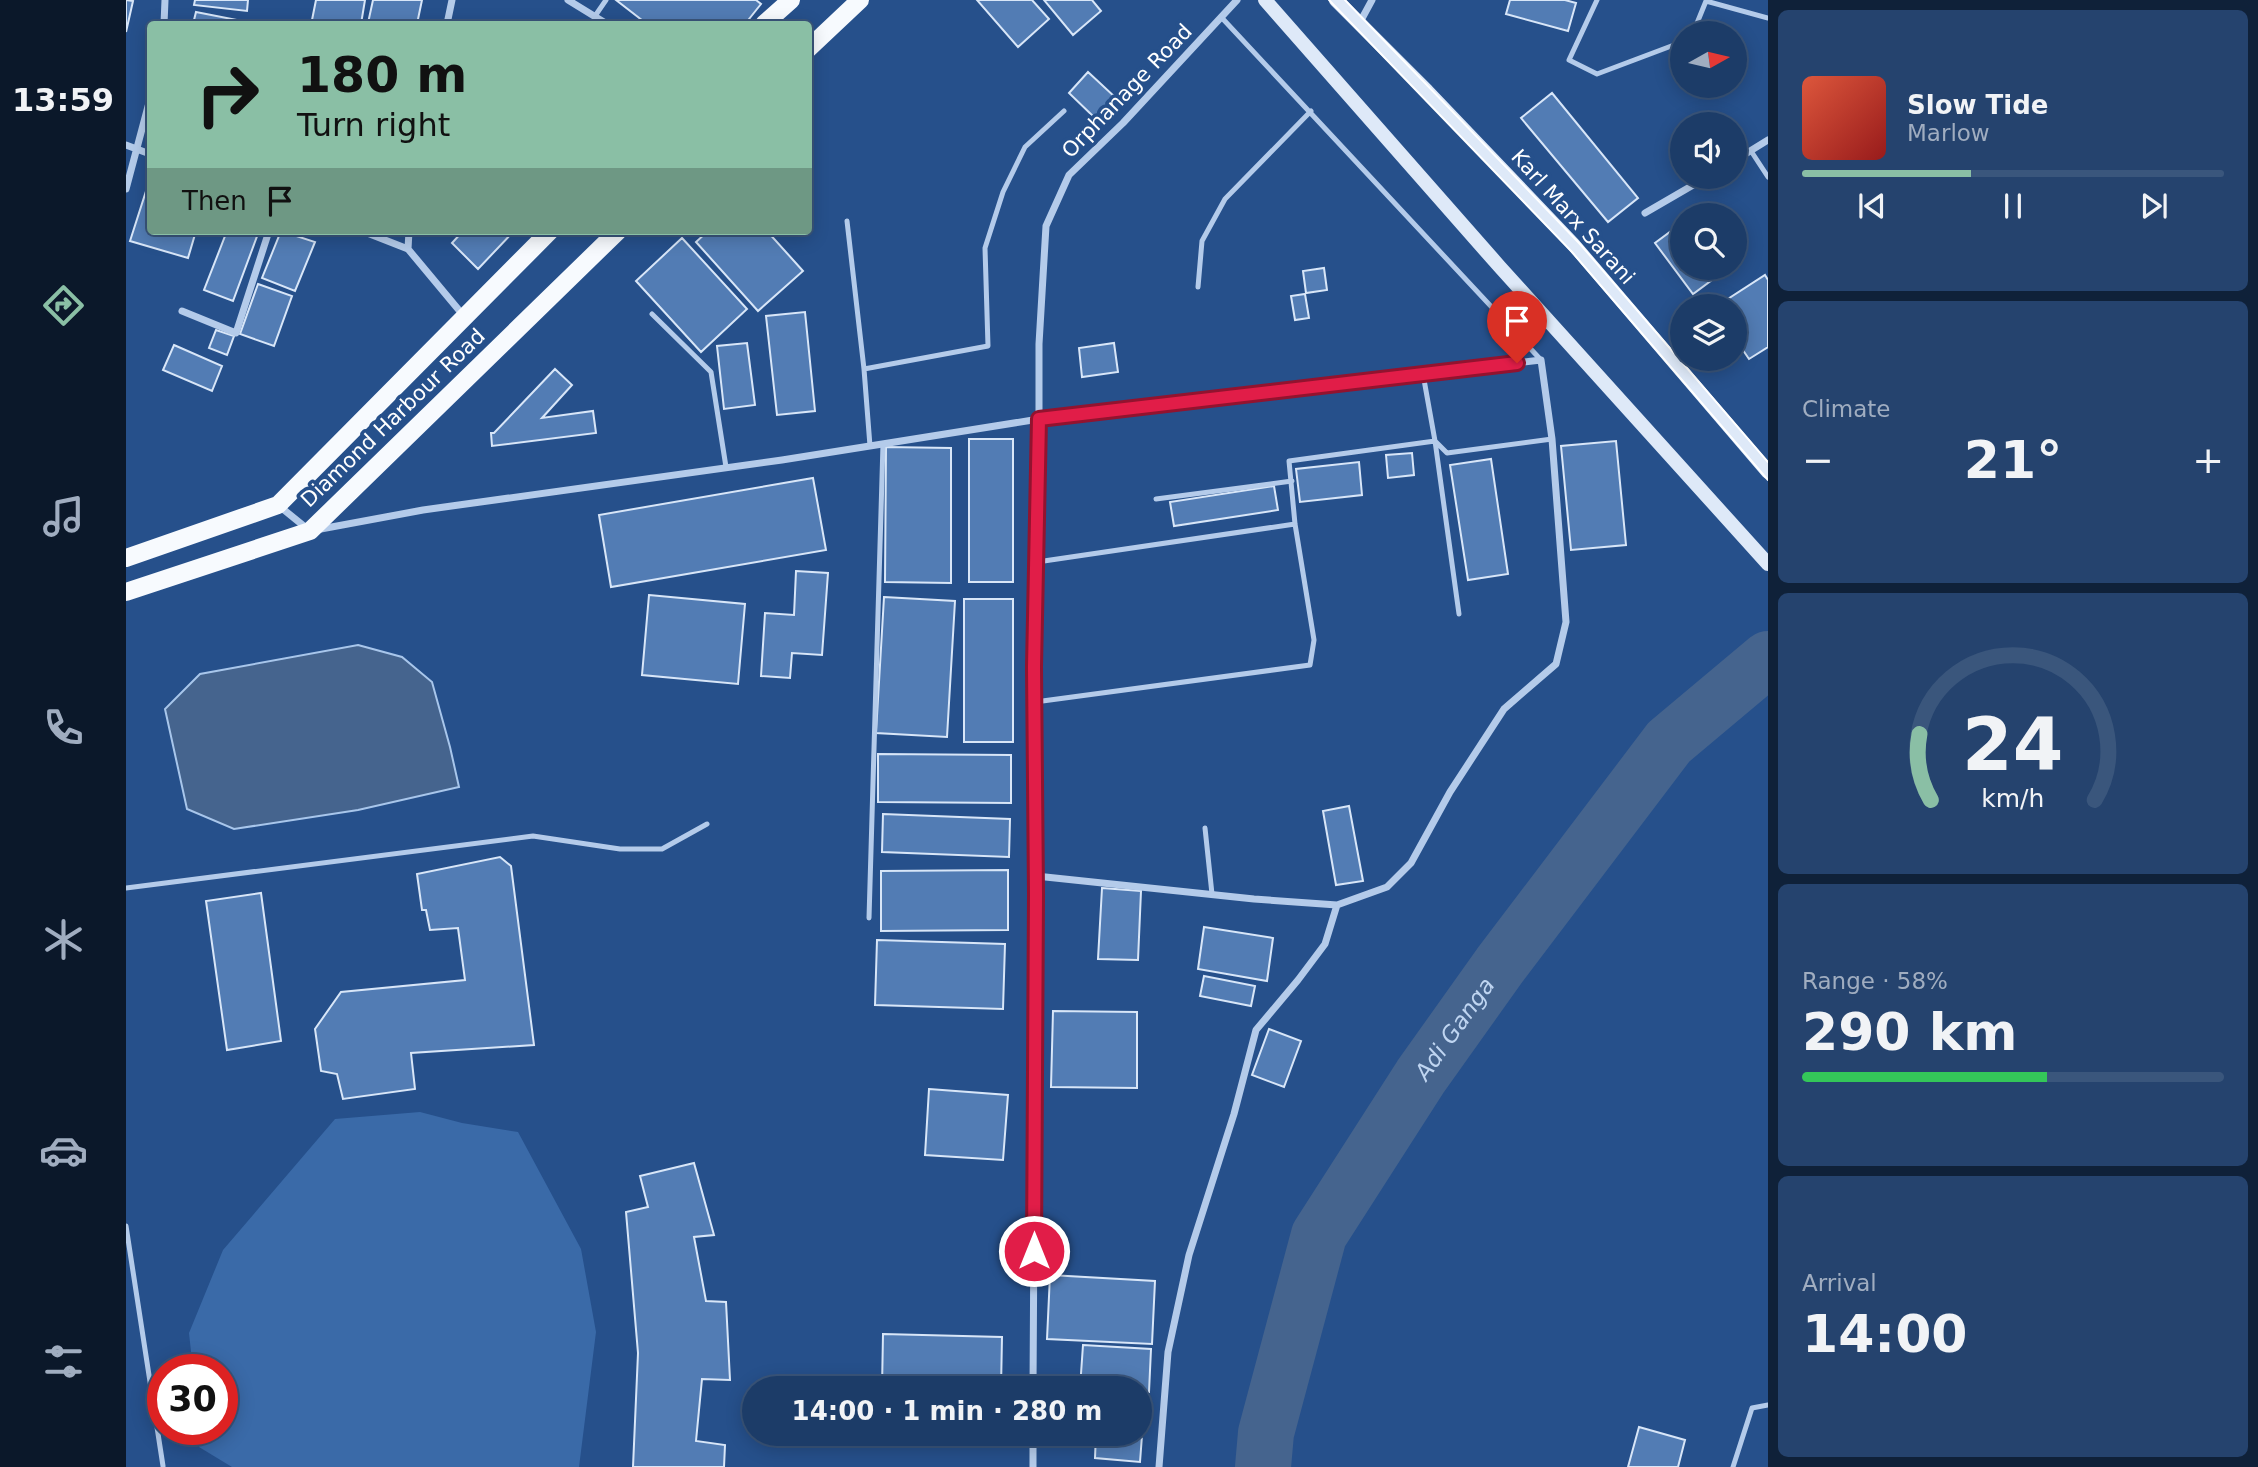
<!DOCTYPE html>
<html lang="en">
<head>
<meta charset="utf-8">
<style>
	:root { --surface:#1c3c68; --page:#25436e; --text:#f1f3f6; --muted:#a0adc0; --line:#3a567c; --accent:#8abfa5 }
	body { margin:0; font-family:"DejaVu Sans",sans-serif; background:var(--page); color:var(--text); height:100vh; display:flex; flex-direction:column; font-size:26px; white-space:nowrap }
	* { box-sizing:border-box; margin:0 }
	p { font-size:23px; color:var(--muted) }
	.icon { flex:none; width:38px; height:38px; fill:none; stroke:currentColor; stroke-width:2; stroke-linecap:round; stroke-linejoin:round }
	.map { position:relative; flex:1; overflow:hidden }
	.panel { display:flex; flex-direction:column; gap:10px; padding:10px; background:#0f2139; width:490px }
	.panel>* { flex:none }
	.guide { position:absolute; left:21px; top:21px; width:665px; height:214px; border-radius:7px; box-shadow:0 4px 18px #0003,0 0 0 2px var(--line); background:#8abfa5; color:#111; overflow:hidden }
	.needle { width:46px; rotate:82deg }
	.controls { position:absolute; left:1544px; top:21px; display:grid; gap:14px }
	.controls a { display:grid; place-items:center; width:77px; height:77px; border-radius:50%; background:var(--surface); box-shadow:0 4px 18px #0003,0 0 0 2px var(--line); font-size:35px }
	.speed { position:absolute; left:21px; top:1354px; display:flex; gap:14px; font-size:35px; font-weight:700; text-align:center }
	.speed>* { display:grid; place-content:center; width:91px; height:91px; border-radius:50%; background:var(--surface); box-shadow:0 4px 18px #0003,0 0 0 2px var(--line); line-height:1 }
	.speed .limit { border:10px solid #d22; background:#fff; color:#111 }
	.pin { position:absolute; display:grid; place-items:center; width:60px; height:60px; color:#fff; margin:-72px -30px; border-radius:50% 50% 50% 0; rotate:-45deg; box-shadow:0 0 7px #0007 }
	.pin .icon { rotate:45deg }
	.me { position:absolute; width:77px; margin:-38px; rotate:0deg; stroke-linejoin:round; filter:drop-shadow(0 0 5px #0008) }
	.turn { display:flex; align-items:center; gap:24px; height:147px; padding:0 35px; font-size:32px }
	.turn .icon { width:91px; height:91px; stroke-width:2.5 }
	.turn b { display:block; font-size:49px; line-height:60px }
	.then { display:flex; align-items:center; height:66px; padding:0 35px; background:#0003; gap:14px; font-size:26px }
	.big { font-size:52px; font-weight:700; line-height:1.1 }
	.panel .widget { flex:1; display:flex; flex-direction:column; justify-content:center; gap:10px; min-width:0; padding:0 24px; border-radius:10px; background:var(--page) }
	.panel .dial { align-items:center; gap:0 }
	.dial svg { height:182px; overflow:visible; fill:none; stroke:var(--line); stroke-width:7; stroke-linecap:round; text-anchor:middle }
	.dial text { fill:var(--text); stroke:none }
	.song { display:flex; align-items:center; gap:21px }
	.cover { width:84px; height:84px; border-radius:10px; background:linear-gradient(135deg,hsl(10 70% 55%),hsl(0 70% 35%)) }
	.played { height:7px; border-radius:4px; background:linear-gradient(90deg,var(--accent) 40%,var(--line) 40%) }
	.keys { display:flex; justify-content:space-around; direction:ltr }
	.heat { display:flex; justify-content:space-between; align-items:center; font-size:38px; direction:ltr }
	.charge { height:10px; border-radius:5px; background:linear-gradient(90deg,#34c759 58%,var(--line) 0) }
	.trip { position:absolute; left:616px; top:1376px; width:410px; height:70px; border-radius:35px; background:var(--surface); box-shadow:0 4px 18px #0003,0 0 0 2px var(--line); font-weight:700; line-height:70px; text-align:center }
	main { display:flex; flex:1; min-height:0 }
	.tabs { display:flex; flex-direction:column; width:126px; justify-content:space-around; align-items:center; background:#0b182a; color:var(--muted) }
	.tabs .icon { width:49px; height:49px }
	.tabs .current { color:var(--accent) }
	.tabs b { font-size:32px; color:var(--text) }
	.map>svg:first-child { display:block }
</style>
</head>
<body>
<main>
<nav class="tabs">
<b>13:59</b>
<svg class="icon current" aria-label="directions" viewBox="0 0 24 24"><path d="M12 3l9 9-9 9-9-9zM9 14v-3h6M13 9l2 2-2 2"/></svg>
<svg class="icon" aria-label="music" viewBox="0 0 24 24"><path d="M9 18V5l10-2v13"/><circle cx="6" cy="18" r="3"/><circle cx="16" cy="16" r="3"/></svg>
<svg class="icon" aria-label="phone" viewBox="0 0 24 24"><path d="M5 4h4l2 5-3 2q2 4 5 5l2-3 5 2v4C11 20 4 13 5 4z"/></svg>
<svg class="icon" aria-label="climate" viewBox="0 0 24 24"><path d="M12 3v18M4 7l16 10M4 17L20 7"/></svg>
<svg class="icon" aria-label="car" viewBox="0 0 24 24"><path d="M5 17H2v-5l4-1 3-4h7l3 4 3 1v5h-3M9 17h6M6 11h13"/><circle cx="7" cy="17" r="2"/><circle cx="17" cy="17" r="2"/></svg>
<svg class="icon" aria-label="filters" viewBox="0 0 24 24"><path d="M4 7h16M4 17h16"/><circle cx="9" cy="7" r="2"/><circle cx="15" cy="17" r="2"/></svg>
</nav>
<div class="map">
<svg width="1642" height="1467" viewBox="0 0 1642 1467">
	<rect width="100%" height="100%" fill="#26508b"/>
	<!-- green -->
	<path fill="#3a6aa8" d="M294,1112l42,11 56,9 63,117 15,83 -17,135h-347l-33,-20 -1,-17h24v-60h-29l-4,-37 34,-83 112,-131z"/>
	<!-- water -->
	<path fill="#45648e" stroke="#a8c6eb" stroke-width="2" d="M232,645l44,12 30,25 18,65 9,40 -101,23 -124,19 -47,-20 -22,-100 35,-35z"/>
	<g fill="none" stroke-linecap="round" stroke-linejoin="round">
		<!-- river -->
		<path stroke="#45648e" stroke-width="56" id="s1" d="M1137,1467l3,-34 53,-198 102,-159 79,-111 169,-223 99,-83"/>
	</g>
	<!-- building -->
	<path fill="#527cb4" stroke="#d8e6f8" stroke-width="2" d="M0,0l7,1 -7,31z
		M69,0h53l-1,11 -53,-6z
		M190,0h49l-4,24h-22l-27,-4z
		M247,0h49l-5,24 -49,-1z
		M490,0h140l5,4 -16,20h-98z
		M851,0h55l17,19 -31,28z
		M918,0h48l9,11 -28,24z
		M1384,0h55l11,3 -8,28 -62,-17z
		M70,12l61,12h-64z
		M962,72l28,26 -20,21 -27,-26z
		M1426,93l86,105 -30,24 -87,-104z
		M22,185l2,1v45h46l-8,27 -58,-17z
		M1552,226l4,5v37h27l7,9 -23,17 -38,-51z
		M101,231h32l-26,70 -29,-11z
		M155,231l34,11 -20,49 -33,-13z
		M337,231h51l-36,38 -26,-26z
		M582,231h59l36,40 -45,40 -62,-69z
		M556,238l65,71 -46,43 -65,-71z
		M1198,268l3,22 -21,3 -3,-22z
		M1639,275l3,5v67l-19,12 -15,-22v-31h-17z
		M132,284l34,12 -18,50 -34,-12z
		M1179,294l4,24 -14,2 -4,-24z
		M679,312l10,99 -38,4 -11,-99z
		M90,330l18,6 -7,19 -18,-7z
		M621,343l8,62 -31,4 -7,-63z
		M988,343l4,29 -36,5 -3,-29z
		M48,345l48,21 -10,25 -49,-21z
		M429,369l17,16 -30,33 51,-7 3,22 -104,13 -1,-13h3z
		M843,439h44v143h-44z
		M1490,441l10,104 -55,5 -10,-104z
		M760,447l65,1v135l-66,-1z
		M1286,453l2,22 -26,3 -2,-23z
		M1365,459l17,115 -40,6 -18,-115z
		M1233,462l3,33 -62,7 -4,-33z
		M687,478l13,72 -215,37 -12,-72z
		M1148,486l4,24 -104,16 -4,-24z
		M670,571l32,2 -6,82 -30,-2 -2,25 -29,-2 4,-63 29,2z
		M523,595l96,9 -7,80 -96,-9z
		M758,597l71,4 -8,136 -71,-4z
		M838,599h49v143h-49z
		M752,754l133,1v48l-133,-1z
		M1223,806l14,75 -27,4 -13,-74z
		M757,814l127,5 -1,38 -127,-5z
		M374,857l11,9 23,179 -123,8 4,36 -72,10 -6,-25 -16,-3 -6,-42 26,-37 124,-12 -7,-52 -28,2 -4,-20h-4l-5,-36z
		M882,870v60l-127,1v-60z
		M976,888l39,3 -3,69 -40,-1z
		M135,893l20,148 -54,9 -21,-149z
		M1078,927l69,11 -6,43 -69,-12z
		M751,940l128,4 -2,65 -128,-4z
		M1078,976l51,10 -4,20 -51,-10z
		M927,1011l84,1v76l-86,-1z
		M1143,1029l32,12 -17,46 -32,-12z
		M803,1089l79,6 -5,65 -78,-5z
		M568,1163l20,72 -20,2 12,64 20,1 4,78 -28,-1 -6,62 29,4 -1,22h-91l5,-114 -12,-141 22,-5 -8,-31z
		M924,1275l105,6 -3,63 -105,-5z
		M757,1334l119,3 -1,51h-119z
		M957,1345l68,4 -2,43h-10v-4h-59z
		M1013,1396h6l-5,66 -45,-4 1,-25h43z
		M1513,1427l46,13 -7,27h-50z"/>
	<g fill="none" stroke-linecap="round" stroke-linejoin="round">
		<!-- lane -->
		<path stroke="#b4cbea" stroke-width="5" d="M1471,0l-28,60 28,14 85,-32
			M469,16l11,-16
			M1096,18l319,342
			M1567,33l13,-32 62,17
			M1625,151l17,26
			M721,221l17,148 6,77
			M1072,287l4,-46 23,-42 86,-88
			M526,314l59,58 15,95
			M738,369l124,-23 -3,-98 18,-56 22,-45 39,-36
			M1297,374l12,67 24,173
			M1030,499l136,-18
			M911,562l258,-38
			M909,702l275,-37 4,-25 -19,-116 -6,-63 146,-20 12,12 105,-14
			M1079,828l7,66
			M0,888l407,-52 87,13h42l45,-25
			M743,918l14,-474
			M0,1226l37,240
			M1607,1467l19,-59 16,-3"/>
		<!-- street -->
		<path stroke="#b4cbea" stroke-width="7" d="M442,0l39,24
			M38,24l1,-24
			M321,24l5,-24
			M1233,24l13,-24
			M0,145l24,9
			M1608,161l34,-21
			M0,189l24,-90
			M1519,213l62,-36
			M236,231l46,18 55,66
			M282,249l1,-18
			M56,311l54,22 33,-102
			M152,505l32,26 113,-21 359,-50 257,-41 502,-59 11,79 14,183 -10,42 -52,45 -54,83 -39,71 -24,24 -50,18 -83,-6 -218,-23
			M907,1388l3,-494 -2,-227 5,-162v-161l7,-118 23,-51 54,-52 114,-123
			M907,1467v-34
			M1033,1467l9,-115 21,-97 45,-141 22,-84 42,-50 27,-36 12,-39"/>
		<!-- secondary -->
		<path stroke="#dee9f8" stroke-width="14" d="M1139,0l234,266 269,298
			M1210,0l91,91 146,153 195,228"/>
		<!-- primary -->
		<path stroke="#f7fafe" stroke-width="18" d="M638,24l27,-24
			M682,49l52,-49
			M0,558l152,-53 272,-274
			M0,592l184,-61 308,-300"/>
		<!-- tram -->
		<path stroke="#fff" stroke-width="2" d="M1203,0l243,252 196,228
			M1219,0l235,244 188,218"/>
	</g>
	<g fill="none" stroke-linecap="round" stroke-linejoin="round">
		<!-- route casing -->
		<g stroke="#92132f" stroke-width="18">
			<path id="route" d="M908,1251l2,-357 -2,-227 5,-248 478,-56"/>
		</g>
		<!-- route -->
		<use href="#route" stroke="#e11d48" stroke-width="12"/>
	</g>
	<g text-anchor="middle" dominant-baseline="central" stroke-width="7" stroke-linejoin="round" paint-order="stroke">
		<!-- street labels -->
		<g font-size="21" fill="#fff" stroke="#26508b">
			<text transform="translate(1001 91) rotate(-46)">Orphanage Road</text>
			<text transform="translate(1447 217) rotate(48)">Karl Marx Sarani</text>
			<text transform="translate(267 418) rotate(-44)">Diamond Harbour Road</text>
		</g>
		<!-- water labels -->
		<g font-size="23" font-style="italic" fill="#bfd5f1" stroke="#26508b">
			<text stroke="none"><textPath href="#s1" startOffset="486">Adi Ganga</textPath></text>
		</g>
	</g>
</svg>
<div class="controls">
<a><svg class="needle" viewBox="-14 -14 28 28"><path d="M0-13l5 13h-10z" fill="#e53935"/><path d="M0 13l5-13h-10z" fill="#a0adc0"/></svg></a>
<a><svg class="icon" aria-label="sound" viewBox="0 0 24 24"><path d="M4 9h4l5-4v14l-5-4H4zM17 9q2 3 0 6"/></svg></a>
<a><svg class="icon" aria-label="search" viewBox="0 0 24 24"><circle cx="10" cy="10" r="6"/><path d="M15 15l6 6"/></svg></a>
<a><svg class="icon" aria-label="layers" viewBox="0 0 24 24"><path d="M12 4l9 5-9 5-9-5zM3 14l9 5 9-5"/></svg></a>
</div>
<div class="speed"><div class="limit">30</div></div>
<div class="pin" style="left:1391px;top:363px;background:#d93025"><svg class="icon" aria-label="arrive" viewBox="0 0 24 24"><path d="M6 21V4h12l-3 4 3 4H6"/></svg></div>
<svg class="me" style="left:908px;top:1251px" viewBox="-20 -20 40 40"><circle r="17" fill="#e11d48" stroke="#fff" stroke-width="3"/><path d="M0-11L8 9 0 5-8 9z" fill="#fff"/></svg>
<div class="trip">14:00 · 1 min · 280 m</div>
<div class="guide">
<div class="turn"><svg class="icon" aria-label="right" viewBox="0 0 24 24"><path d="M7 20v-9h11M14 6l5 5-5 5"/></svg><div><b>180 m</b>Turn right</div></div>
<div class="then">Then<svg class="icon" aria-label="arrive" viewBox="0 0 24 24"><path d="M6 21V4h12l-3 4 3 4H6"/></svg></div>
</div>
</div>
<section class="panel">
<div class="widget">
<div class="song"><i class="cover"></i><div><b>Slow Tide</b><p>Marlow</p></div></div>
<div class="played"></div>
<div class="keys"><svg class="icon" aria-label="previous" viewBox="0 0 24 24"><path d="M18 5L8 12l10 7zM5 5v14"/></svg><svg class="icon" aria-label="pause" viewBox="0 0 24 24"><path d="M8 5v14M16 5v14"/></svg><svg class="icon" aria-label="next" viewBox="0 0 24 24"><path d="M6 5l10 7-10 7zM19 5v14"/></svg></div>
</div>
<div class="widget"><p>Climate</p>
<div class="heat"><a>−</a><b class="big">21°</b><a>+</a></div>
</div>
<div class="widget dial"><svg viewBox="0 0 100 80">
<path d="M14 69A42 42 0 1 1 86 69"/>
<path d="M14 69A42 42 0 0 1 9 40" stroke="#8abfa5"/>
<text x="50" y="56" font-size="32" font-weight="700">24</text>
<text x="50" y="72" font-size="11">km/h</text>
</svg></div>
<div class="widget"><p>Range · 58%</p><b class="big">290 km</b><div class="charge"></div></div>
<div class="widget"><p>Arrival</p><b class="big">14:00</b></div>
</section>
</main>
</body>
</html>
